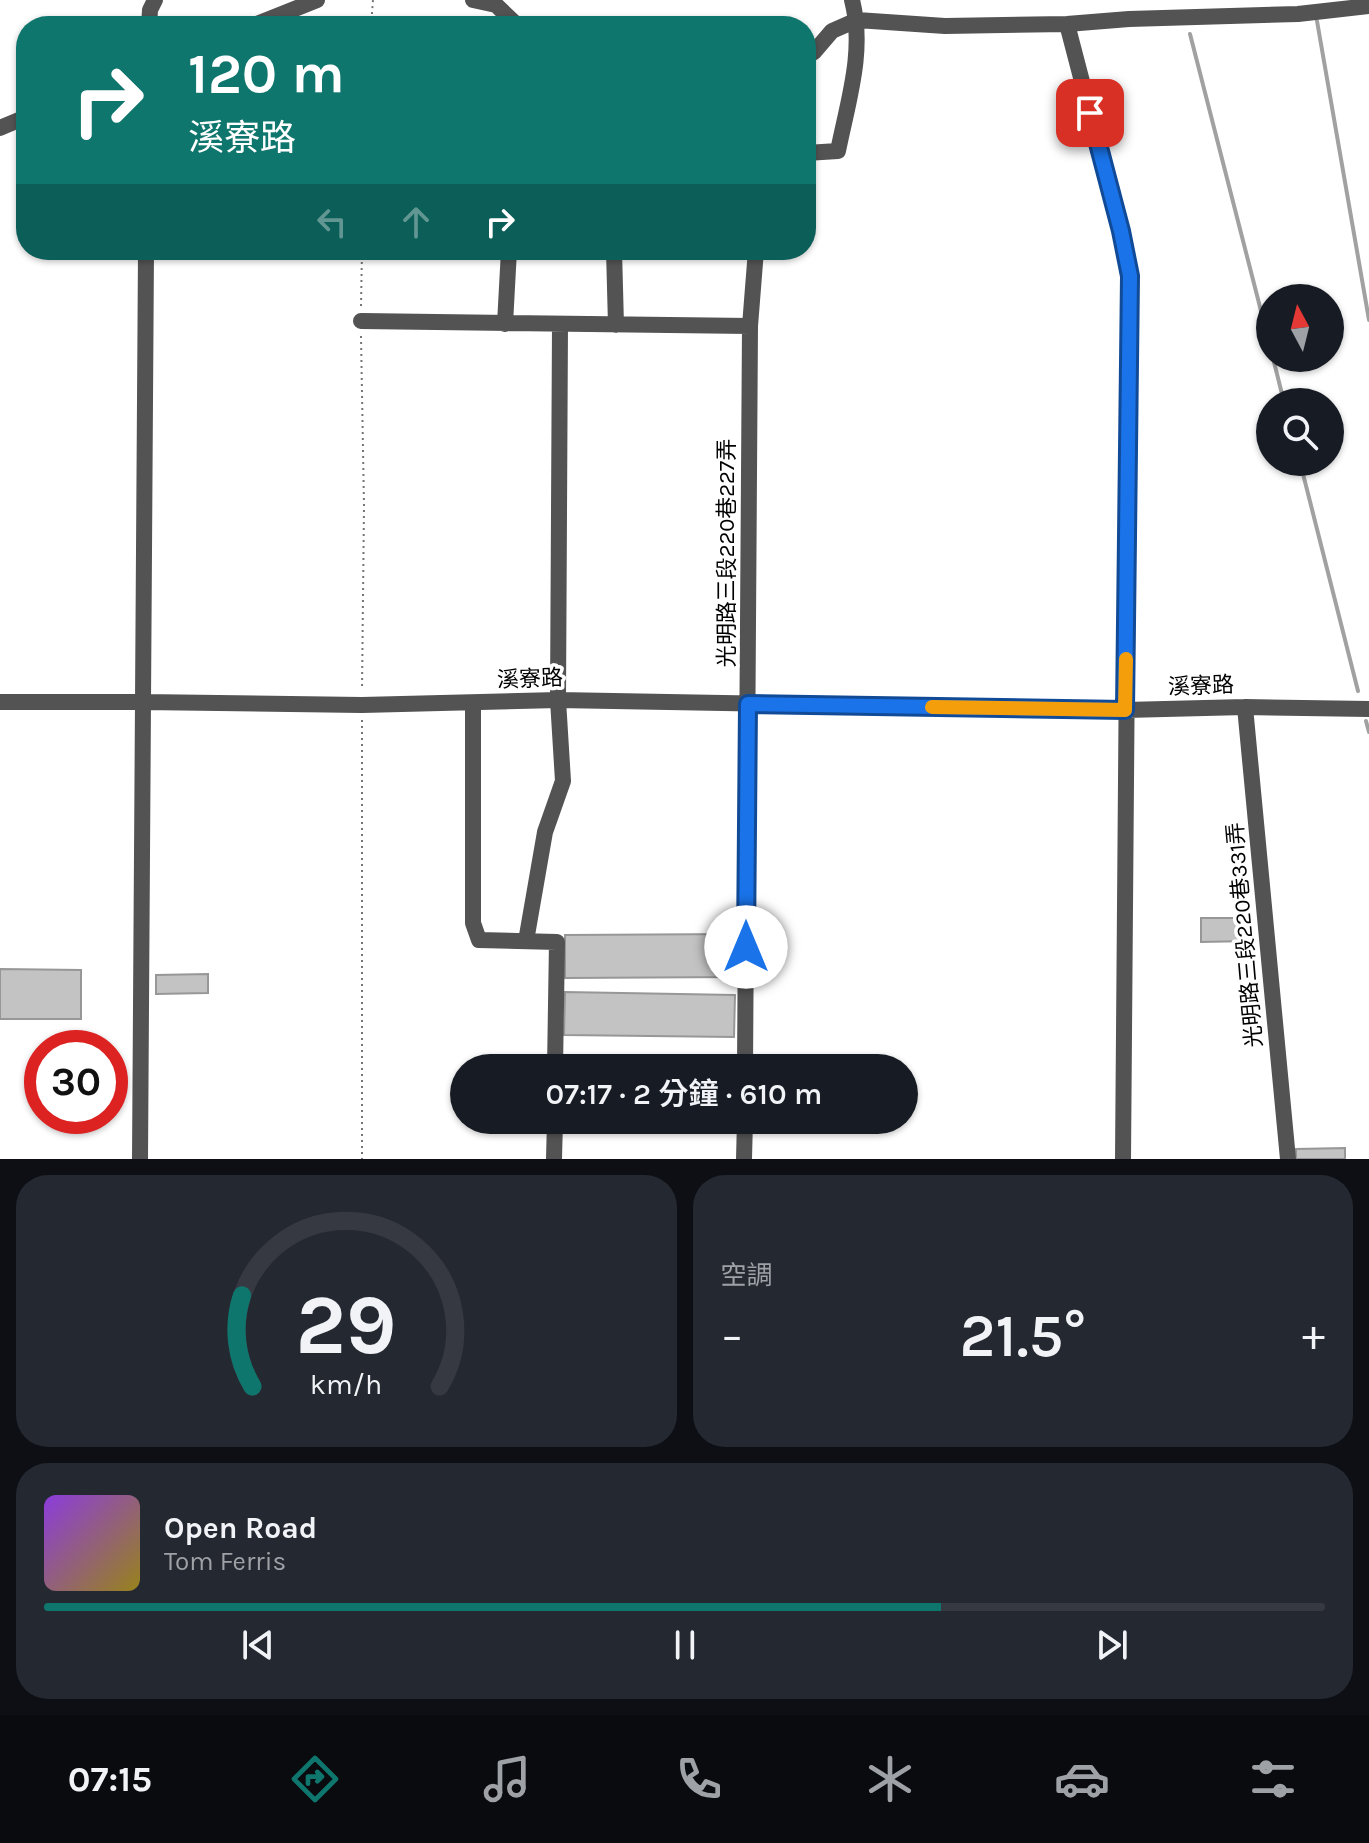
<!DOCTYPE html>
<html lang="zh-TW">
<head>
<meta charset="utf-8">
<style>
	:root { --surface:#171b24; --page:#242831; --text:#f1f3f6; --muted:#9ea1a6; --line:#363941; --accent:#0f766e }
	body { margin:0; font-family:Karla,"Noto Sans TC",sans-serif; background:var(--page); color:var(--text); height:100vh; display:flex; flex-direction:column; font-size:30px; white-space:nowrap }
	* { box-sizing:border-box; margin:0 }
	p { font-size:26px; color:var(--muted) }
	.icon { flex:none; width:44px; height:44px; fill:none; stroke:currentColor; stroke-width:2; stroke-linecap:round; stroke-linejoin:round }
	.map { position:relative; height:1159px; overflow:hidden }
	.sheet { display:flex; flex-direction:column; gap:16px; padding:16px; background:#0d0f14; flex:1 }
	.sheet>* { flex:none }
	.banner { position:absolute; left:16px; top:16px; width:800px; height:244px; border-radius:32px; box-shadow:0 2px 6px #0004; background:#0f766e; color:#fff; overflow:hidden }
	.needle { width:52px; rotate:353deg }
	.buttons { position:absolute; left:1256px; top:284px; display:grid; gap:16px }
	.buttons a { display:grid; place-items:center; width:88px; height:88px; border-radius:50%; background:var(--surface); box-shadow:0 2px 6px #0004; font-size:40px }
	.speed { position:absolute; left:24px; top:1030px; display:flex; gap:16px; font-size:40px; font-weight:700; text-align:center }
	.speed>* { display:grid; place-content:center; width:104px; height:104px; border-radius:50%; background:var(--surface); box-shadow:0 2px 6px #0004; line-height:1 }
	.speed .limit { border:12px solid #d22; background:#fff; color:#111 }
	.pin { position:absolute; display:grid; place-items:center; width:68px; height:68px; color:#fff; margin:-34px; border-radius:16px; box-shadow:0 4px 12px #0006 }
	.me { position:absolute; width:88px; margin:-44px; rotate:0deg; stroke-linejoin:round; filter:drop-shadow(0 0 6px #0008) }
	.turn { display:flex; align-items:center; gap:28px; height:168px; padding:0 40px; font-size:36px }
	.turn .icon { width:104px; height:104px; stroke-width:2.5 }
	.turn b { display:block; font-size:56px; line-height:68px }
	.lanes { display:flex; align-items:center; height:76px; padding:0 40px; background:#0003; justify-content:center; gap:40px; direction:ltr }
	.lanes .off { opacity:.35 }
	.big { font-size:60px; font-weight:600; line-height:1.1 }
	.sheet .widget { flex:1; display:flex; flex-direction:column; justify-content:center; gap:12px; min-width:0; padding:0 28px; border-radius:32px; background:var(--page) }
	.sheet .dial { align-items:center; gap:0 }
	.dial svg { height:208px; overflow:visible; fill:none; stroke:var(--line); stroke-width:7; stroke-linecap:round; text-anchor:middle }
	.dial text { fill:var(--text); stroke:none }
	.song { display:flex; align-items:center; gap:24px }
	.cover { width:96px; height:96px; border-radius:12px; background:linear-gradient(135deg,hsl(270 70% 55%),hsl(50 70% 35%)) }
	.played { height:8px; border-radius:4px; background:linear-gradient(90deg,var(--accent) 70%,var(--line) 70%) }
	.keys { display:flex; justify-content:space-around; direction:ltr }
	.heat { display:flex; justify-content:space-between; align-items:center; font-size:44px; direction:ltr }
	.sheet .tiles { flex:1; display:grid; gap:16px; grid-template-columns:1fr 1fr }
	.widget:last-child { grid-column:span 2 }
	.trip { position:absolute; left:450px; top:1054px; width:468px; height:80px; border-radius:40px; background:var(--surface); box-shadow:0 2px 6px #0004; font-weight:600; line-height:80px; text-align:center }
	.menu { display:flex; height:128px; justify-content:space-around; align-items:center; background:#090b0e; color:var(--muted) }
	.menu .icon { width:56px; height:56px }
	.menu .active { color:var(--accent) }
	.menu b { font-size:36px; color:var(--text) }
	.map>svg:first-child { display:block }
</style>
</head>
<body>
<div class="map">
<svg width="1369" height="1159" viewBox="0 0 1369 1159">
	<rect width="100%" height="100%" fill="#fff"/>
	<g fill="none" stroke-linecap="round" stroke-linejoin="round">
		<!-- stream -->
		<path stroke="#a1a1a1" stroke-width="4" d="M1317,21l52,299
			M1190,34l80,312
			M1273,358l11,44
			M1300,462l58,229
			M1366,721l3,11"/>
	</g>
	<!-- building -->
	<path fill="#c3c3c3" stroke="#979797" stroke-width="2" d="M1201,918h49v23l-49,1z
		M737,934v43l-172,1v-43z
		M0,969l81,1v49h-81z
		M208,974v19l-52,1v-19z
		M565,992l170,3 -1,42 -170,-2z
		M1345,1148v11h-49v-10z"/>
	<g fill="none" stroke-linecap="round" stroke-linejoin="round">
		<!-- path -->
		<path stroke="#757575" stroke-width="2" stroke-dasharray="2 4" stroke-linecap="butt" d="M371,26l2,-26
			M361,306l1,-56
			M361,336l3,170 -2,184
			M362,720v439"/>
		<!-- minor -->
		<path stroke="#535353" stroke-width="16" d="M473,0l23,5 22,21
			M1067,24l54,207 9,45 -7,883
			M149,26l1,-16 5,-10
			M252,26l65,-26
			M806,56l8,-4 18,-21 25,-11 88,6 122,-2 62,-5 169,-5 71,-8
			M0,128l26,-11
			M806,153l32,-2c10,-50 27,-100 14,-151
			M146,250l-3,452 219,3 196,-5 567,10 120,-3 124,2
			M614,250l2,75
			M361,321l389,5
			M505,324l4,-74
			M0,702h143l-3,457
			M473,703v220l6,17 78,2 -2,126
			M1245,707l43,452
			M526,941l19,-109 18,-51 -5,-81 2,-375
			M745,1068l5,-742 6,-76
			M554,1159l1,-39
			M744,1159l1,-39"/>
	</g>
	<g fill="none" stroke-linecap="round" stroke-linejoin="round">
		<!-- route casing -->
		<g stroke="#114b97" stroke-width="20">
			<path id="route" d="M746,947l2,-243 377,6 5,-434 -9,-45 -31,-118"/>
		</g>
		<!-- route -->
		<use href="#route" stroke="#1a73e8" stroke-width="14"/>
		<!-- slow -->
		<path stroke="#f59e0b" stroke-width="14" d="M932,707l193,3 1,-51"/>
	</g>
	<g text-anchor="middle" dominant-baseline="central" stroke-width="7" stroke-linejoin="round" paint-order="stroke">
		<!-- street labels -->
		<g font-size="22" fill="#000" stroke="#fff">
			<text transform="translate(727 553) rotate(-90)">光明路三段220巷227弄</text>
			<text transform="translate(530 679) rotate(-2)">溪寮路</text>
			<text transform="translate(1201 686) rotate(-2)">溪寮路</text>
			<text transform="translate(1245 935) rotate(-95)">光明路三段220巷331弄</text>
		</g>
	</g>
</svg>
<div class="buttons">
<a><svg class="needle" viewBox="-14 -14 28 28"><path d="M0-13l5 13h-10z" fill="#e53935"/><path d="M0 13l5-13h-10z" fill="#9ea1a6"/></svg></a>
<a><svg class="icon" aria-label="search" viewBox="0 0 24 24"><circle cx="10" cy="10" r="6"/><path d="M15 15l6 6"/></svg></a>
</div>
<div class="speed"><div class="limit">30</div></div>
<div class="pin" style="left:1090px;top:113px;background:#d93025"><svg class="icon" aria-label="arrive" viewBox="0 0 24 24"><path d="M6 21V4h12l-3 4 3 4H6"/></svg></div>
<svg class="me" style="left:746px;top:947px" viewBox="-20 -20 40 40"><circle r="19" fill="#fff"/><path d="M0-13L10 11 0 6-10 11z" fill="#1a73e8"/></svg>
<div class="trip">07:17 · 2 分鐘 · 610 m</div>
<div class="banner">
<div class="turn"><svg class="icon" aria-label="right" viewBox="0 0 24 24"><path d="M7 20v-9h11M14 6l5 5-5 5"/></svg><div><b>120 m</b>溪寮路</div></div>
<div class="lanes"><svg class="icon off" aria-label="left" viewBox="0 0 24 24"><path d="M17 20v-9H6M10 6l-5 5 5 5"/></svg><svg class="icon off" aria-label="ahead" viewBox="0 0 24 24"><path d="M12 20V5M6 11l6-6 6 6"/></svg><svg class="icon" aria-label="right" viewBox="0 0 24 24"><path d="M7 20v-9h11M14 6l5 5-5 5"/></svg></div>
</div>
</div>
<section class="sheet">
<div class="tiles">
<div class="widget dial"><svg viewBox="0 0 100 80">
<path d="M14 69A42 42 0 1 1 86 69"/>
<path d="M14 69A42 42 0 0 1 10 34" stroke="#0f766e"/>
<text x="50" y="56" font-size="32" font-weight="700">29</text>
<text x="50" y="72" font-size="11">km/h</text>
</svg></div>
<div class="widget"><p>空調</p>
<div class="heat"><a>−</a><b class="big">21.5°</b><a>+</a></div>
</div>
<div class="widget">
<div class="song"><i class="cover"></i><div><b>Open Road</b><p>Tom Ferris</p></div></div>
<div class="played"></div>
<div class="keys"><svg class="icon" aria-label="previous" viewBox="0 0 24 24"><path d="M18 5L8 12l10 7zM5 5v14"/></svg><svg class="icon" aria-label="pause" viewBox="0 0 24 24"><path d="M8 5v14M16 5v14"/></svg><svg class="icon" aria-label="next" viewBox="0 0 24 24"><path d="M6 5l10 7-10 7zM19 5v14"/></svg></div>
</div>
</div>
</section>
<nav class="menu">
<b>07:15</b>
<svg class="icon active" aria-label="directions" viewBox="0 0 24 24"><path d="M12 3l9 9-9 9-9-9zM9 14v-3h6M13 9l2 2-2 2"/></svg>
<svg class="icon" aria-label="music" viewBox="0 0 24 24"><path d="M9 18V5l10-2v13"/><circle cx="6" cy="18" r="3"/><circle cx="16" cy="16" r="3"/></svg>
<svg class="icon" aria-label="phone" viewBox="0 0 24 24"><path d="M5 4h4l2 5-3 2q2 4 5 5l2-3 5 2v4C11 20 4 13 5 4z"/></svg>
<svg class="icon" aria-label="climate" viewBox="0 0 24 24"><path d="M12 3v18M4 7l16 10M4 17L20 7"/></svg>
<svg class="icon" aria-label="car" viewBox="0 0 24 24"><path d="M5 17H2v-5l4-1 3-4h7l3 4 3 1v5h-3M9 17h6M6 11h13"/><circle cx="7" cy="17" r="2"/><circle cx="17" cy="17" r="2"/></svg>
<svg class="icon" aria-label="filters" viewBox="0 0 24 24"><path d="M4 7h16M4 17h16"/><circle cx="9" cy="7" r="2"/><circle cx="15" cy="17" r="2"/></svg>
</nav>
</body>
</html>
